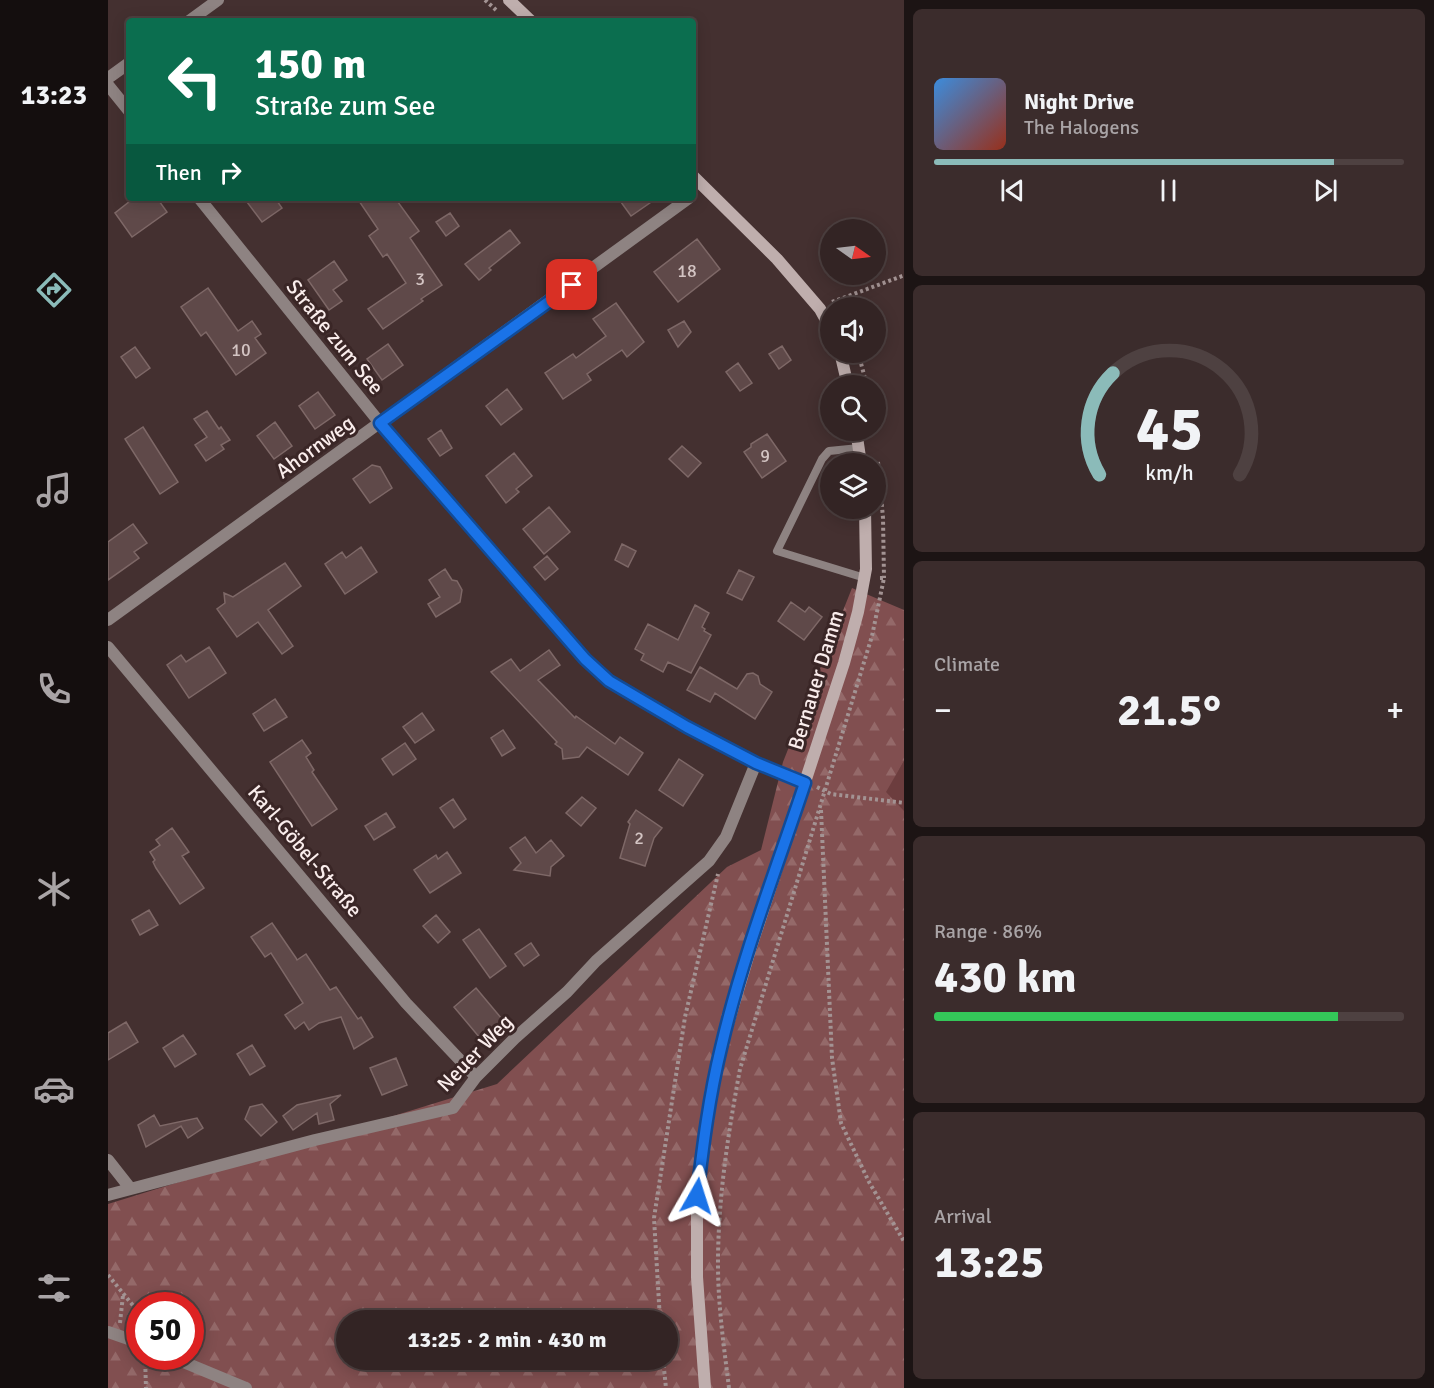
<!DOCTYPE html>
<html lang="en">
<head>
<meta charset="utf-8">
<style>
	:root { --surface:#332424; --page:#3b2c2c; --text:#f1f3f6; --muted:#a9a4a6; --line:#4e4141; --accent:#8bbbb9 }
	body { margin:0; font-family:Signika,sans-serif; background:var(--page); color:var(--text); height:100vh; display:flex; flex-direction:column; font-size:22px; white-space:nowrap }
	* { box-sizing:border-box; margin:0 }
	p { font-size:20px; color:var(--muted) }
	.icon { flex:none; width:33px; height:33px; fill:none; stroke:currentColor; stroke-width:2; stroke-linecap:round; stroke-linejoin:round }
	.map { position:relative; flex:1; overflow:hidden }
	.sheet { display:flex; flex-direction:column; gap:9px; padding:9px; background:#1c1414; width:530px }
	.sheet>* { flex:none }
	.top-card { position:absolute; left:18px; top:18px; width:570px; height:183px; border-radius:6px; box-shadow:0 3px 15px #0003,0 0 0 2px var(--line); background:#0b6e4f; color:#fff; overflow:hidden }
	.needle { width:39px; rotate:104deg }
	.tools { position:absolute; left:712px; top:219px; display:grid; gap:12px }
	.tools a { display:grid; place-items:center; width:66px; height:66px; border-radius:50%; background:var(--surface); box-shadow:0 3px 15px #0003,0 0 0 2px var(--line); font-size:30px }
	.speed { position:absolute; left:18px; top:1292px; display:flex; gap:12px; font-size:30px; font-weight:700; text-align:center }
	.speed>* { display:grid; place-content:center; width:78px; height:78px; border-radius:50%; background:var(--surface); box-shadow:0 3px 15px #0003,0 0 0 2px var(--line); line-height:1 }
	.speed .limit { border:9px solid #d22; background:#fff; color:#111 }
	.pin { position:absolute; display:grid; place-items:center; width:51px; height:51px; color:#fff; margin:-26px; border-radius:12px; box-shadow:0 3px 9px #0006 }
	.me { position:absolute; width:66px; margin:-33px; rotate:6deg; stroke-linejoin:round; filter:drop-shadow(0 0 4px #0008) }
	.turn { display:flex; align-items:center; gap:21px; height:126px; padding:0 30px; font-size:27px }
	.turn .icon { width:78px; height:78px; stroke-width:2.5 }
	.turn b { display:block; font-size:42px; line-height:51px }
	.then { display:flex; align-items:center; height:57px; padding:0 30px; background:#0003; gap:12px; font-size:22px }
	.big { font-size:45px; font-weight:700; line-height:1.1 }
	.sheet .tile { flex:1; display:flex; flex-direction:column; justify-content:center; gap:9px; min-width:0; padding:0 21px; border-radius:9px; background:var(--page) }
	.sheet .dial { align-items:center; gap:0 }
	.dial svg { height:156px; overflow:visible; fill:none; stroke:var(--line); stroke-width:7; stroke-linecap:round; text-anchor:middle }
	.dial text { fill:var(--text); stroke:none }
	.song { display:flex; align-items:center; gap:18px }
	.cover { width:72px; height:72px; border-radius:9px; background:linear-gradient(135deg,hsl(210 70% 55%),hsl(10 70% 35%)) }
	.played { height:6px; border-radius:3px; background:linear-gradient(90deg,var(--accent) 85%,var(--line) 85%) }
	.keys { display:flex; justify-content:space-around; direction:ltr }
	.heat { display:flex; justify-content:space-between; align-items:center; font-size:33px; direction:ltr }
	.charge { height:9px; border-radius:4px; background:linear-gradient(90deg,#34c759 86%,var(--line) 0) }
	.trip { position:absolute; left:228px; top:1310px; width:342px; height:60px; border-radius:30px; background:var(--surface); box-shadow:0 3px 15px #0003,0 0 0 2px var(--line); font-weight:700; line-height:60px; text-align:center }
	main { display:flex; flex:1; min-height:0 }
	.tab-bar { display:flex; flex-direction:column; width:108px; justify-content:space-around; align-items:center; background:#140e0e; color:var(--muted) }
	.tab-bar .icon { width:42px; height:42px }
	.tab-bar .active { color:var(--accent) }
	.tab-bar b { font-size:27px; color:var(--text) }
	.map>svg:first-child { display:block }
</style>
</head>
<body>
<main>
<nav class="tab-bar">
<b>13:23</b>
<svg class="icon active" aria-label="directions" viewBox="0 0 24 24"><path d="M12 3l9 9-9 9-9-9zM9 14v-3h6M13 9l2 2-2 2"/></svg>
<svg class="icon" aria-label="music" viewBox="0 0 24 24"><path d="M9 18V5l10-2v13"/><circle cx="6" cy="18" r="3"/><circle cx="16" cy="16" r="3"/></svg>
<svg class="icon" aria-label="phone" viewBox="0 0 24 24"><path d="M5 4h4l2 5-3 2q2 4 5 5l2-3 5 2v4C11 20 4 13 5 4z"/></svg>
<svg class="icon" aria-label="climate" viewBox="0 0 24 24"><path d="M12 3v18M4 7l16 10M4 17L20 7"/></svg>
<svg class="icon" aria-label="car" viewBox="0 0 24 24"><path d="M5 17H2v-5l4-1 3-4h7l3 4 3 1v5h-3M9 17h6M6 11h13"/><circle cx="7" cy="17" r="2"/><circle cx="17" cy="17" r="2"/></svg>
<svg class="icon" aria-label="filters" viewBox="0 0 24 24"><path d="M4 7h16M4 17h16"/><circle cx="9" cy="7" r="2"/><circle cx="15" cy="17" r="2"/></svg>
</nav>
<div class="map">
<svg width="797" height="1388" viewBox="0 0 797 1388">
	<defs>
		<pattern id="forest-firs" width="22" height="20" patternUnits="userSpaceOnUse" patternTransform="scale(1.5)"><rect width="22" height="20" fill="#814f50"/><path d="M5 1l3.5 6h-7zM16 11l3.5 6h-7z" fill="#946969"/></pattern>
	</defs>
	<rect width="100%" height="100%" fill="#443030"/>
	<!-- green -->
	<path fill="#6c3d3e" d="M796,761v51l-19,-20z"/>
	<!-- forest -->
	<path fill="url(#forest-firs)" fill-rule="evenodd" d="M744,588l52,22v151l-18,31 19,20 -1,576h-796v-184l389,-120 230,-217 34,-17 22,-88zM32,1305h50v51h-50zM238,1320h322v39h-322z"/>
	<!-- building -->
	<path fill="#5f4949" stroke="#7e6867" stroke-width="1.5" d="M26,198h23l10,14 -35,25 -17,-24z
		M136,198h31l7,10 -20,14z
		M249,198h38l24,33 -9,7 32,47 -21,14 2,2 -40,28 -15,-20 38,-26 -19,-29 -4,3 -14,-21 9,-7z
		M510,198h39l-26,18z
		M342,213l9,13 -13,10 -10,-14z
		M402,230l10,13 -31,25 2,2 -12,10 -14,-16z
		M589,239l23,30 -42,33 -24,-30z
		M226,261l13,19 -14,10 9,11 -13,9 -21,-30z
		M100,288l30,43 14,-10 9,13 -6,4 11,15 -30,22 -30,-43 -5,4 -20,-29z
		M508,303l28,39 -17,15 -5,-7 -35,24 4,6 -28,19 -18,-26 28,-19 3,4 30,-22 -13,-17z
		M576,321l7,11 -13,15 -10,-17z
		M280,344l15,21 -21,15 -15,-21z
		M674,346l9,14 -12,9 -10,-15z
		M27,347l15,21 -14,10 -15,-21z
		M630,363l14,20 -12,8 -14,-19z
		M399,389l15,20 -21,16 -15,-19z
		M210,392l17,23 -20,14 -16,-23z
		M99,411l12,18 2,-2 9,13 -9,5 3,4 -18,12 -11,-16 12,-8 -13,-18z
		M167,422l17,24 -18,13 -17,-23z
		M35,427l35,55 -18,12 -35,-55z
		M333,430l11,18 -12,8 -12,-17z
		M659,434l19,27 -24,17 -18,-26 7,-5v-3z
		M574,446l19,17 -13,14 -19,-18z
		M406,453l18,23 -16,13 3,3 -13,11 -20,-27z
		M264,465l8,2 12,21 -22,15 -17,-24z
		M441,507l21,25 -26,22 -21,-25z
		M25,524l14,19 -13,9 5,6 -31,22v-38z
		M514,544l14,7 -8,16 -13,-7z
		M253,547l16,25 -32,22 -20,-30 17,-12 4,6z
		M439,556l11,13 -13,11 -11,-13z
		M177,563l16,23 -33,24 25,36 -11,8 -24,-32 -21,15 -20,-28 8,-6 -1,-10 9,4z
		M337,569l7,11 5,1 5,9 -2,12 -24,15 -8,-13 12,-7 -11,-17z
		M631,570l15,7 -12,23 -15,-7z
		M683,602l14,10 4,-5 13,10 -18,23 -26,-19z
		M587,605l14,8 -7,14 3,2 -1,2 7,4 -20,38 -23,-11 -5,10 -22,-12 3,-6 -9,-5 13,-25 30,16z
		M101,647l17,26 -37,25 -22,-33 14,-10 5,7z
		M441,650l11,15 -22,15 37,38 1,-2 39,28 5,-7 23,16 -15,22 -41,-28 -8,10 -16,2 -1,-10 -7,-5 2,-2 -66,-70 20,-13 9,12z
		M592,667l37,22 10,-15 6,-1 5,3 2,8 12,8 -17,27 -40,-26 -5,9 -23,-12z
		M167,699l12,18 -23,14 -11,-17z
		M314,713l12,17 -19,13 -12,-16z
		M395,730l12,18 -13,8 -11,-18z
		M194,740l9,13 -5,4 8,13 -2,2 25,37 -25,17 -42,-64z
		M297,743l11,16 -23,16 -11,-16z
		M571,759l24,16 -20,31 -24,-16z
		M474,797l14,11 -15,18 -15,-13z
		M345,799l13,20 -12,9 -14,-20z
		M528,810l26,18 -8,10 -9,28 -25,-8 10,-34 -2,-2z
		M278,813l9,14 -21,13 -9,-14z
		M64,828l17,24 -7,4 22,32 -24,16 -24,-36 -3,-6 2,-2 -5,-8 10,-7 -4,-5z
		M417,837l11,16 15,-13 13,16 -13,11 -1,9 -36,-6 7,-7 -11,-15z
		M339,852l14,21 -31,20 -16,-23 22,-15 2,4z
		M41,910l9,15 -18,10 -8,-15z
		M328,915l14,17 -12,11 -15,-17z
		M164,923l24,35 1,2 9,-6 24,36 6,-3 22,32 3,-2 12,20 -19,12 -13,-32 -22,6 -10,7 -5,-8 -9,7 -10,-14 18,-12 -32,-50 -6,4 -14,-20z
		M371,929l27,37 -16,12 -27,-38z
		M423,943l8,12 -15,11 -9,-12z
		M368,988l31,37 -22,19 -31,-37z
		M18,1022l12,20 -30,18v-27z
		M75,1035l13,19 -21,13 -12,-19z
		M144,1045l13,21 -15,9 -13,-21z
		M288,1058l11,27 -25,10 -12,-27z
		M233,1095l-11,9 4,16 -15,4 -2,-11 -24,17 -10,-14 14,-11z
		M154,1104l15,18 -16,14 -16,-17 5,-12z
		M46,1115l6,11 37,-8 6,10 -15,10 -7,-12 -35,21 -8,-22z"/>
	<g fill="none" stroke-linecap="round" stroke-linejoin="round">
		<!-- path -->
		<path stroke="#a39393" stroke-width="4" stroke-dasharray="3 3" stroke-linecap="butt" d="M377,0l11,10
			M733,298l3,10
			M724,302l73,-27
			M750,352l9,34
			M770,462l5,56 1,60
			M709,787l14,7 74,9
			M713,810l11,248 9,65 28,59 36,61
			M0,1275l32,39
			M552,1320l-6,-102 31,-201 33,-143
			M12,1323l3,-28
			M37,1357l1,31
			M555,1359l3,29
			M621,1388c-5,-41 -11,-82 -11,-124 0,-66 10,-130 22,-195l132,-433 12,-58h-7"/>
		<!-- service -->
		<path stroke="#8e8382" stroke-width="8" d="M751,448l-30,3 -7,8 -45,92 88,27"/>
		<!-- minor -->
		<path stroke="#8e8382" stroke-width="12" d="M81,21l29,-21
			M0,78l21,-15
			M0,85l21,26
			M91,198l181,225 205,236 24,22 78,46 69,36 49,20
			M0,620l581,-422
			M0,647l298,356 70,74
			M0,1160l22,28
			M0,1195l207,-55 138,-32 23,-31 39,-39 52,-46 29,-31 113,-100 17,-24 30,-74
			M0,1332l32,11
			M61,1356l77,32"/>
		<!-- secondary -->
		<path stroke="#bfaead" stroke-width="12" d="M401,0l22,21
			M585,176l84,83 43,50 11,20
			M732,352l8,34
			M748,430l5,34
			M597,1388l-8,-111v-81l9,-72 7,-42 8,-35 29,-97 94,-287 14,-51 8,-43 -1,-61"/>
	</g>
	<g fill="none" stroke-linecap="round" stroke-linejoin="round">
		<!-- route casing -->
		<g stroke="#114b97" stroke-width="15">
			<path id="route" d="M464,285l-192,138 205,236 24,22 78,46 69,36 49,20c-29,87 -63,175 -84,265 -12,49 -18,98 -24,148"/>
		</g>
		<!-- route -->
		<use href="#route" stroke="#1a73e8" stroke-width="10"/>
	</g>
	<g text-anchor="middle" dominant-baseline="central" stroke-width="6" stroke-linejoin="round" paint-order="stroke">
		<!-- number labels -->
		<g font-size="18" fill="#d3c4c3">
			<text x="579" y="271">18</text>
			<text x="312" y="279">3</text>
			<text x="133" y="350">10</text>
			<text x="657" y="456">9</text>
			<text x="531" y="838">2</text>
		</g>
		<!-- street labels -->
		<g font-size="21" fill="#faedec" stroke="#3a2626">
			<text transform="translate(227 337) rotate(51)">Straße zum See</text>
			<text transform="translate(207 447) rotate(-36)">Ahornweg</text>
			<text transform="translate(708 680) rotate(-73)">Bernauer Damm</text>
			<text transform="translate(197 851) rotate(50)">Karl-Göbel-Straße</text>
			<text transform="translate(367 1053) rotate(-46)">Neuer Weg</text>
		</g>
	</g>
</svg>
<div class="tools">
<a><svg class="needle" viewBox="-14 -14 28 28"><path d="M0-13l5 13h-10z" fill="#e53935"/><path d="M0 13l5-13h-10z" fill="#a9a4a6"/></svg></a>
<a><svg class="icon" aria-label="sound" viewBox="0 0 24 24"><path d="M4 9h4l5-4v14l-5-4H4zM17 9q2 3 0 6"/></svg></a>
<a><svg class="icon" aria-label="search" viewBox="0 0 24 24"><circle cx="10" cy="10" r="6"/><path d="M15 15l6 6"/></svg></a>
<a><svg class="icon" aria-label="layers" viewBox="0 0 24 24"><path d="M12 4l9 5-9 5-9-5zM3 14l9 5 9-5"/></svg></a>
</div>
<div class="speed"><div class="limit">50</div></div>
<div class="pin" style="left:464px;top:285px;background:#d93025"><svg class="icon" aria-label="arrive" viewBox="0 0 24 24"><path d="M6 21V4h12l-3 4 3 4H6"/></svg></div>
<svg class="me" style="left:589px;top:1196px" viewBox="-20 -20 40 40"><path d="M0-17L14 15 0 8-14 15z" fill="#1a73e8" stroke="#fff" stroke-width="4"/></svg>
<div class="trip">13:25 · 2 min · 430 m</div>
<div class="top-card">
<div class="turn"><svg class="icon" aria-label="left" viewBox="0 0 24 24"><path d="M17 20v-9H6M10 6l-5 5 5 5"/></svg><div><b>150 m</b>Straße zum See</div></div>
<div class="then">Then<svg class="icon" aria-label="right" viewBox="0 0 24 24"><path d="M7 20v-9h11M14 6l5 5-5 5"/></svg></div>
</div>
</div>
<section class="sheet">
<div class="tile">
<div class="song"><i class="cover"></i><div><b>Night Drive</b><p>The Halogens</p></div></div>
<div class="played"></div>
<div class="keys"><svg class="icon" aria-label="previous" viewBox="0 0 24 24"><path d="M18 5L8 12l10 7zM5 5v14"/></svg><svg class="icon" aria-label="pause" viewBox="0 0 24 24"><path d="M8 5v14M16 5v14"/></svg><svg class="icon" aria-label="next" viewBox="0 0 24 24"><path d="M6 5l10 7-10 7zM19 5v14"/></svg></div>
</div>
<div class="tile dial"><svg viewBox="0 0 100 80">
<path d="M14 69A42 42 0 1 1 86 69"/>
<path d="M14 69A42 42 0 0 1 21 17" stroke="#8bbbb9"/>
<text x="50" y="56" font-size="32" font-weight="700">45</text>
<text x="50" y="72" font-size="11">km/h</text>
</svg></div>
<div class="tile"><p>Climate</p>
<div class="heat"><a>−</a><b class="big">21.5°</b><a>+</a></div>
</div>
<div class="tile"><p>Range · 86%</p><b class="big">430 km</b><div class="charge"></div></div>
<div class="tile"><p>Arrival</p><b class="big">13:25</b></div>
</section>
</main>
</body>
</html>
